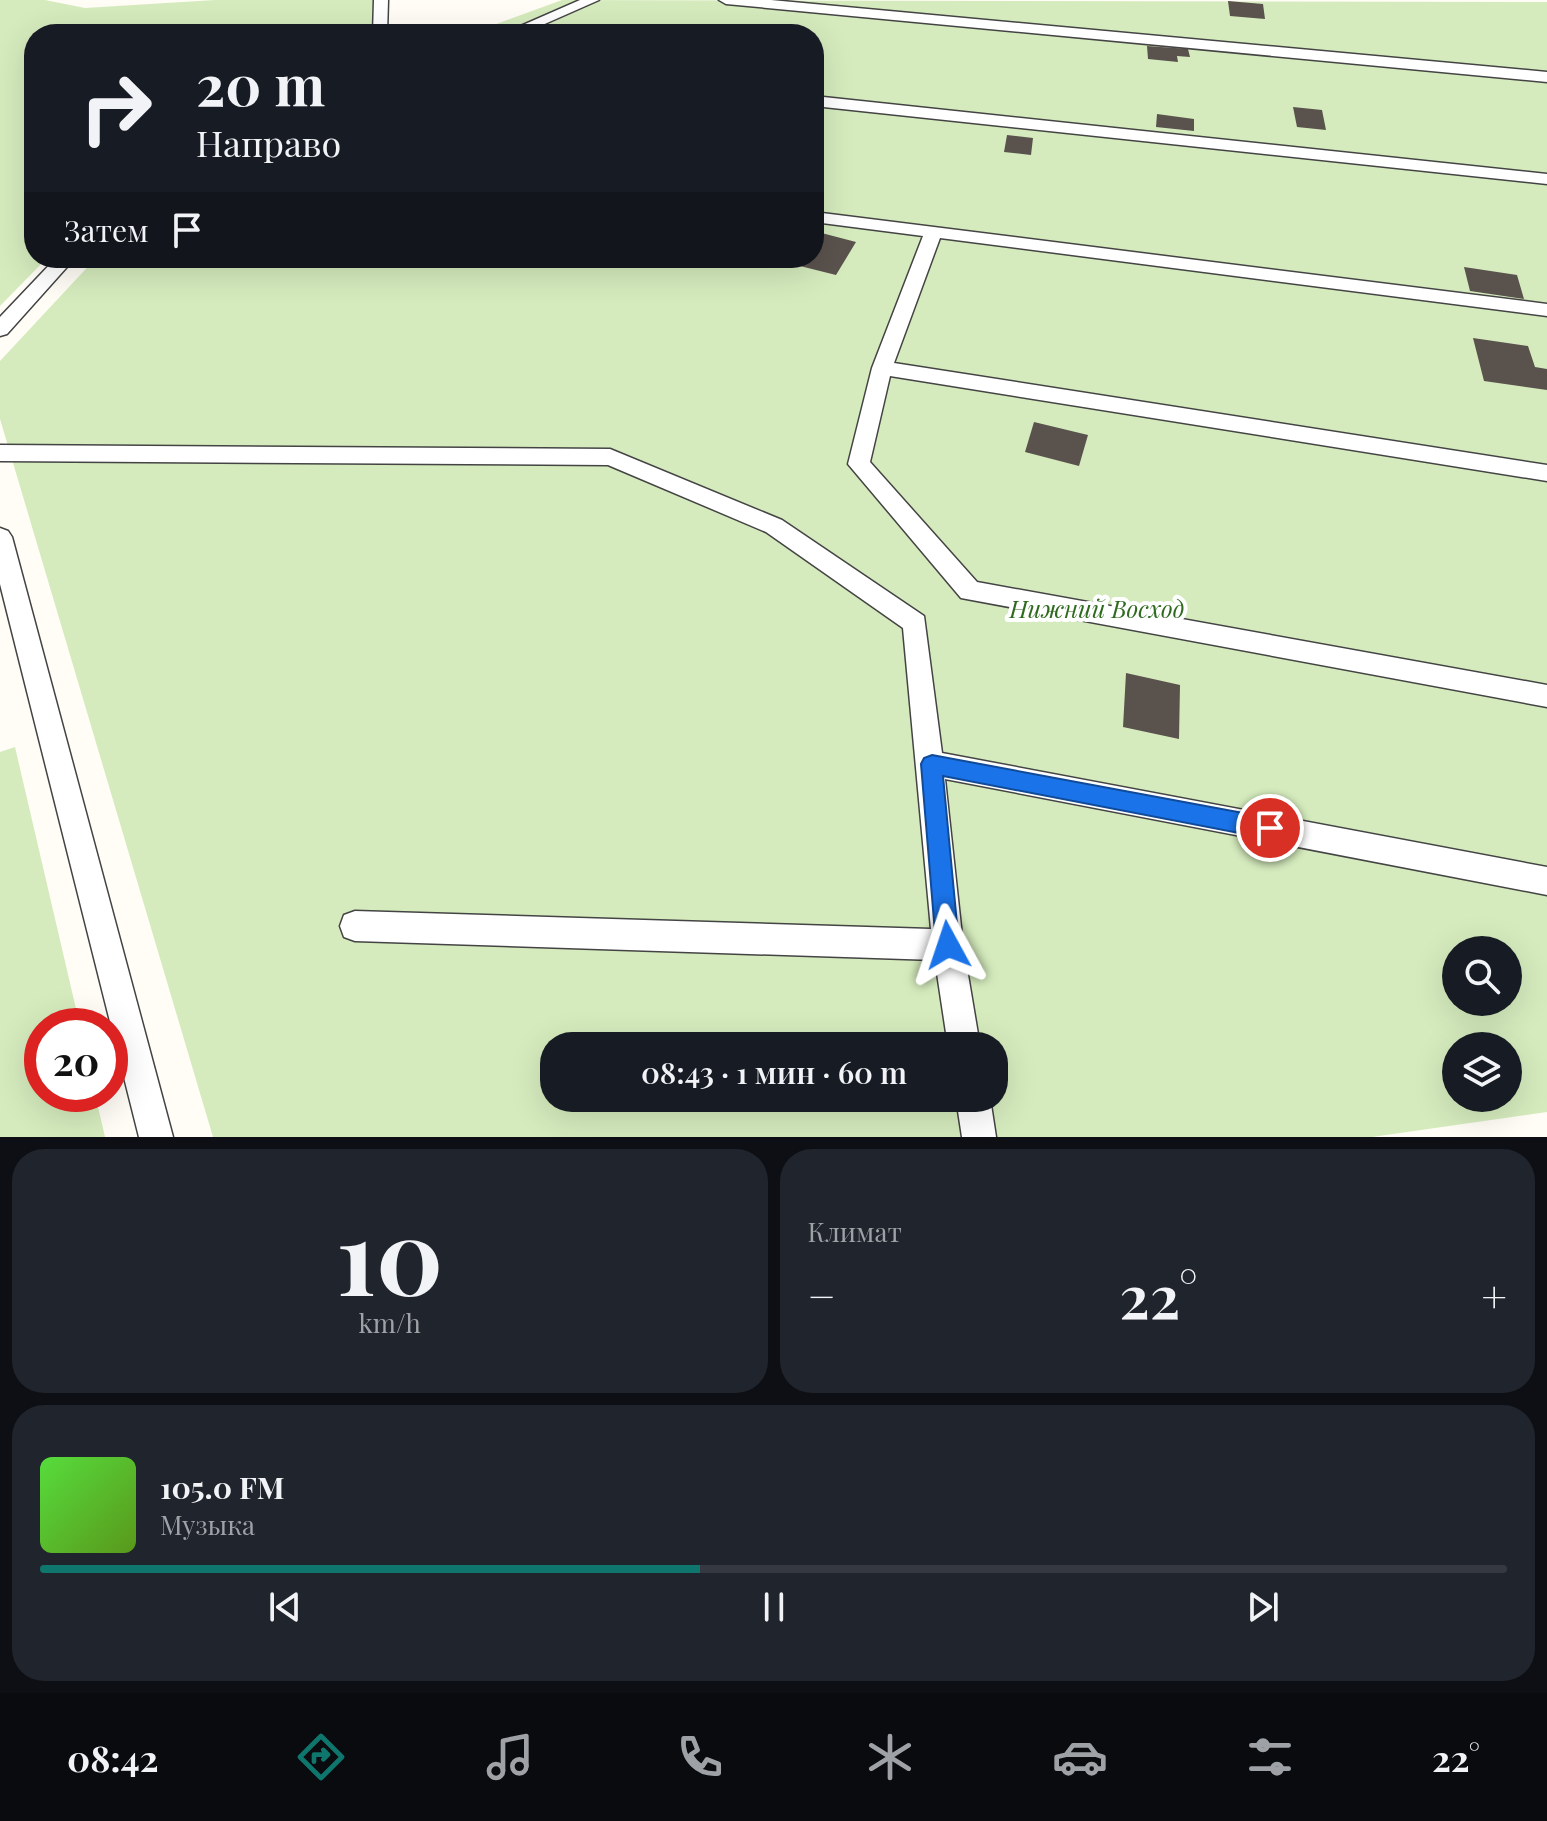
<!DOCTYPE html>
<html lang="ru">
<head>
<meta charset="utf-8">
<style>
	:root { --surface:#171b24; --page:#20242c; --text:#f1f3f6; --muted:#9ea1a6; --line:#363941; --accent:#0f766e }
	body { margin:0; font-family:"Playfair Display",serif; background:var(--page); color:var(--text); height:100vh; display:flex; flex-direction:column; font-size:30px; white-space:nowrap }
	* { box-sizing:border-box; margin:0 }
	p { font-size:26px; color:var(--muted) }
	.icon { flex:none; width:44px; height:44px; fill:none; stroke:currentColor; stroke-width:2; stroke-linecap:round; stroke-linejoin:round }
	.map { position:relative; height:1137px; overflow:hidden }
	.sheet { display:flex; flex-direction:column; gap:12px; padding:12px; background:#0d0f14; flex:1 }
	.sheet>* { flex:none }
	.top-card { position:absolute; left:24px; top:24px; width:800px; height:244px; border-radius:32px; box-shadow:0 8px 32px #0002; background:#171b24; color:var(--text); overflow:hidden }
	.controls { position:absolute; left:1442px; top:936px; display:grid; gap:16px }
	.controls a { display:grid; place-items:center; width:80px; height:80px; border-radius:50%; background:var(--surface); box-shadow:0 8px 32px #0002; font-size:40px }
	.speed { position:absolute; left:24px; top:1008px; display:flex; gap:16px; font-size:40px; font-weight:700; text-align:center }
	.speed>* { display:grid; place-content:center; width:104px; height:104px; border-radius:50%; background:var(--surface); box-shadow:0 8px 32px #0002; line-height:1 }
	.speed .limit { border:12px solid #d22; background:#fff; color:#111 }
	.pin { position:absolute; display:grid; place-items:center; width:68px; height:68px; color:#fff; margin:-34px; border:4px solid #fff; border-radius:50%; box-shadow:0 2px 8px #0007 }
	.me { position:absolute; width:88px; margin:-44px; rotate:355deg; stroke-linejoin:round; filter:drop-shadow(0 0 6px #0008) }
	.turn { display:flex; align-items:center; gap:28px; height:168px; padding:0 40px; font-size:36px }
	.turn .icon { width:104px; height:104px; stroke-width:2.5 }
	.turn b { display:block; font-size:56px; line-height:68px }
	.then { display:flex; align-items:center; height:76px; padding:0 40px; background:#0003; gap:16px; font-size:30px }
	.big { font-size:60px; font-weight:600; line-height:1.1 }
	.sheet .tile { flex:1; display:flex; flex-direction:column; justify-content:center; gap:12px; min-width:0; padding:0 28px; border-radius:32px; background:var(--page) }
	.sheet .dial { align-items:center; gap:0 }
	.dial b { font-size:104px; line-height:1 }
	.song { display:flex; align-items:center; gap:24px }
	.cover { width:96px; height:96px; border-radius:12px; background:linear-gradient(135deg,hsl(110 70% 55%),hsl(90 70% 35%)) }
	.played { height:8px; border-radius:4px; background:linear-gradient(90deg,var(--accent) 45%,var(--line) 45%) }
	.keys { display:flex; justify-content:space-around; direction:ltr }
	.heat { display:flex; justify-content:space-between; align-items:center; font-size:44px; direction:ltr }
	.sheet .tiles { flex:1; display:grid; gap:12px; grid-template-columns:1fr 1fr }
	.tile:last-child { grid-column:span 2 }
	.trip { position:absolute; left:540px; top:1032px; width:468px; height:80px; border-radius:32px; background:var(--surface); box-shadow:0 8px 32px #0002; font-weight:600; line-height:80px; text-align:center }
	.dock { display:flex; height:128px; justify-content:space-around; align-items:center; background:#090b0e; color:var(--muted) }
	.dock .icon { width:56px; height:56px }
	.dock .on { color:var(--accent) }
	.dock b { font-size:36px; color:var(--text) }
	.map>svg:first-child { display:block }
</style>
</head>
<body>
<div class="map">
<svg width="1547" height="1137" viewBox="0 0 1547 1137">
	<rect width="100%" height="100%" fill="#fffdf5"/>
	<!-- green -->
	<path fill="#d5ebbd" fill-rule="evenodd" d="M0,0h45l40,8 130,-8h161l-2,34h-340v224h13l-47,48z
		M562,0l985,2v1110l-175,25h-1159l-213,-718v-58l96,-103h718v-224h-345zM1456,950h52v52h-52zM554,1046h440v52h-440zM1456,1046h52v52h-52z
		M15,747l65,279h-38v68h53l10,43h-105v-385z"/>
	<!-- building -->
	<path fill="#5a524d" d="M1228,1l35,3 2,15 -35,-3z
		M437,25l11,9h-37v-1z
		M1147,46l41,3 2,8 -13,-1 1,6 -30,-3z
		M1293,107l29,3 4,20 -29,-3z
		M1157,114l37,5v12l-38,-4z
		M1007,135l26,3 -2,17 -27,-3z
		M814,231l42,11 -20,33 -56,-14 2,-3h32z
		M1464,267l53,8 7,24 -54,-8z
		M1473,338l55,8 7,21 12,2v21l-63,-9z
		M1034,422l54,13 -9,31 -54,-14z
		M1126,673l54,12 -1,54 -56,-12z"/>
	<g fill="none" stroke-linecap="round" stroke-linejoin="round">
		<!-- lane casing -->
		<g stroke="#444" stroke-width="3">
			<path id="lane" d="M374,0h14l-1,34h-14z
				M580,0h19l-77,34h-20z
				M719,0h52l776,72v10l-821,-78z
				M814,96l733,78v10l-733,-78z
				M814,212l733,92v12l-607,-78 -46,125 653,102v16l-657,-105 -20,86 107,120 570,103v22l-586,-109 -113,-134 24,-96 51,-132 -109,-14z
				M56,258h19l-68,76 -7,2v-19z
				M0,445l610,4 172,71 142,96 18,137 605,114v28l-602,-116 18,166 17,101h-32l-13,-86 -580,-19 -11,-4 -4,-11 4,-11 11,-4 576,18 -28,-301 -137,-96 -158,-67 -608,-4z
				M0,528l8,3 4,6 161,600h-34l-139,-553z
				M956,1098h34l6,39h-34z"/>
		</g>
		<!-- lane -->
		<use href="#lane" fill="#fff" fill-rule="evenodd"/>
	</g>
	<!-- route -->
	<path fill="#1a73e8" stroke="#114b97" stroke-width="2" d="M932,755l338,63 8,3 3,7 -3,8 -8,3 -327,-63 16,169 -3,8 -8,4 -8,-4 -4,-8 -15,-181 3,-6z"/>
	<g text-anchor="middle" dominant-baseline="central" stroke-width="8" stroke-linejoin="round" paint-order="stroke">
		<!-- park labels -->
		<g font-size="24" font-style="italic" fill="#2f6b1f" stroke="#fff">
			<text x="1097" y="608">Нижний Восход</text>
		</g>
	</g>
</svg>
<div class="controls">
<a><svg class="icon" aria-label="search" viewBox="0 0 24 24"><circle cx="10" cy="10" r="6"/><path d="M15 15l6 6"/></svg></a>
<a><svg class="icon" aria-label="layers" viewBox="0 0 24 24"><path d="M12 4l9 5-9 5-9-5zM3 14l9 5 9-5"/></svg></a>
</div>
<div class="speed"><div class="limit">20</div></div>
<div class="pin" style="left:1270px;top:828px;background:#d93025"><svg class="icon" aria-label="arrive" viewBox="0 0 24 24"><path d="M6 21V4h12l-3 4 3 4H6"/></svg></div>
<svg class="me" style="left:948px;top:945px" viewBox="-20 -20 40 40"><path d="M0-17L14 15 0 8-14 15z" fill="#1a73e8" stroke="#fff" stroke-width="4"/></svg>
<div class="trip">08:43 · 1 мин · 60 m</div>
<div class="top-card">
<div class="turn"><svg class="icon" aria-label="right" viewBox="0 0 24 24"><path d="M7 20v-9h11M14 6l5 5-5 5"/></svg><div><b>20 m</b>Направо</div></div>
<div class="then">Затем<svg class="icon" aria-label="arrive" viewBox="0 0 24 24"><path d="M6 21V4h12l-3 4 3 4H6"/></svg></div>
</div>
</div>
<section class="sheet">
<div class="tiles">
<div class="tile dial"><b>10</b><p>km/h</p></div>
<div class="tile"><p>Климат</p>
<div class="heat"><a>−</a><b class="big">22°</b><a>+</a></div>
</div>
<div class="tile">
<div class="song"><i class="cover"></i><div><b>105.0 FM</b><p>Музыка</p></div></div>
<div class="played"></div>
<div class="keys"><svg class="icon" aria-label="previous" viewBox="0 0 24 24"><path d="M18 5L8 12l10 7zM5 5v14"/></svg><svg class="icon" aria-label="pause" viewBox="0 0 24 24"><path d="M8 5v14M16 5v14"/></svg><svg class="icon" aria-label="next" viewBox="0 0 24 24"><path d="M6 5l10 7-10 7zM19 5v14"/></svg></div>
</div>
</div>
</section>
<nav class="dock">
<b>08:42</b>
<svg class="icon on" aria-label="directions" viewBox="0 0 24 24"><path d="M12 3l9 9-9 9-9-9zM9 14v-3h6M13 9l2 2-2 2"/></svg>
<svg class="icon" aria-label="music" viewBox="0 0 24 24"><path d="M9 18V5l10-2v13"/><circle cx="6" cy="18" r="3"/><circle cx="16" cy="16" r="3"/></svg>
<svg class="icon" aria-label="phone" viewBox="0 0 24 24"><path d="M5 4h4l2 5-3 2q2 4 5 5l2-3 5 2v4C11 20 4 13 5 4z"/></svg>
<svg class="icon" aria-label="climate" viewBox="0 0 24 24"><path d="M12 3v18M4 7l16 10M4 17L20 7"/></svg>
<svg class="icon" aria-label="car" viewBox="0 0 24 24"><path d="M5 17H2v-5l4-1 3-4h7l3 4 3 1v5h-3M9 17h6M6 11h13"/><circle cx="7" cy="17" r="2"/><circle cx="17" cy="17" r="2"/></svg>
<svg class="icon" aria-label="filters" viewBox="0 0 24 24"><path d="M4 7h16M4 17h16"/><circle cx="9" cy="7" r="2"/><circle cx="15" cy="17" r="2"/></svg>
<b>22°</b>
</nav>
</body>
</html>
